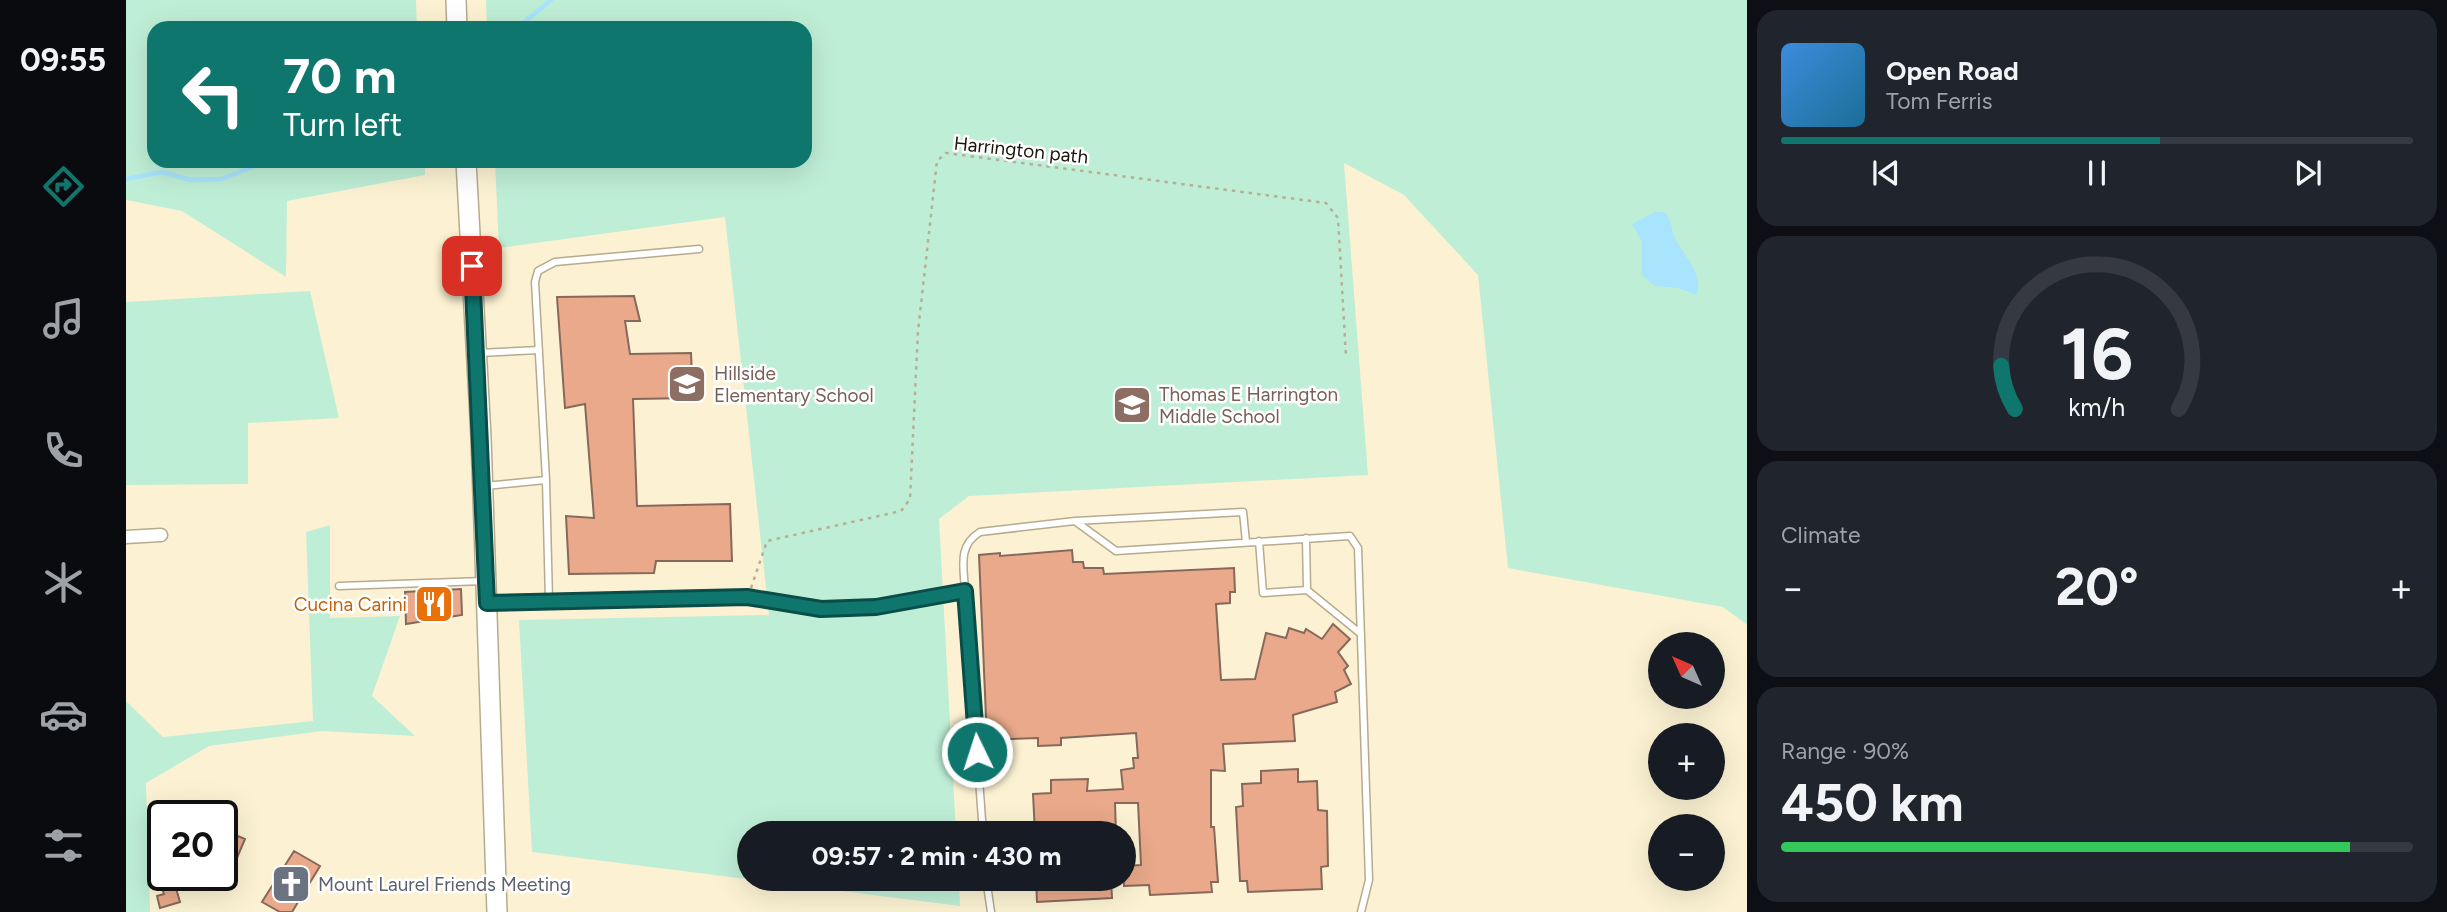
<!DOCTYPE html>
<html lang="en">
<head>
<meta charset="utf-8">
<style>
	:root { --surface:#171b24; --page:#20242c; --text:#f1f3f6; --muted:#9ea1a6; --line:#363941; --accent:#0f766e }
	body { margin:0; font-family:Figtree,sans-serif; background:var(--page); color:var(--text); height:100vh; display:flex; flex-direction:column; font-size:26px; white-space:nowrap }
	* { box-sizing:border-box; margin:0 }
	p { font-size:23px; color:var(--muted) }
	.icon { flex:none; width:38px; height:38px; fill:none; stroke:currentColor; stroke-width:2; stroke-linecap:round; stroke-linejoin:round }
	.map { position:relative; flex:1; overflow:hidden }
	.drawer { display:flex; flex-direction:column; gap:10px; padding:10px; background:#0d0f14; width:700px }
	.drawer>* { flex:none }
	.top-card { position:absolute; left:21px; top:21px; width:665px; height:147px; border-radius:21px; box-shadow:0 7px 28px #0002; background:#0f766e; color:#fff; overflow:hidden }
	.needle { width:46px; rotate:315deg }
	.tools { position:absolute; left:1522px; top:632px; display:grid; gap:14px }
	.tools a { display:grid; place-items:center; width:77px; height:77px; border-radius:50%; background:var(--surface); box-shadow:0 7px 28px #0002; font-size:35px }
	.speed { position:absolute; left:21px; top:800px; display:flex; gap:14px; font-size:35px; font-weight:700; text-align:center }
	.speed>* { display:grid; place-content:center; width:91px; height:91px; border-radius:50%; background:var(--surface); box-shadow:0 7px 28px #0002; line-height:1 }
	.speed .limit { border:4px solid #111; border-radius:10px; background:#fff; color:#111 }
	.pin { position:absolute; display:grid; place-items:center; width:60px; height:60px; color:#fff; margin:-30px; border-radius:14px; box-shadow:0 4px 10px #0006 }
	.me { position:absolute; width:77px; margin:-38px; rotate:356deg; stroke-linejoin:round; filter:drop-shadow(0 0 5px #0008) }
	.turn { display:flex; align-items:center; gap:24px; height:147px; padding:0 21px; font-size:32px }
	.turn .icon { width:91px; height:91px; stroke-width:2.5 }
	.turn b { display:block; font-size:49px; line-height:60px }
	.big { font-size:52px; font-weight:700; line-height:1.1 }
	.drawer .widget { flex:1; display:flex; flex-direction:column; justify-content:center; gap:10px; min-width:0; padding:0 24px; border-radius:21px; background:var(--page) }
	.drawer .dial { align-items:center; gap:0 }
	.dial svg { height:182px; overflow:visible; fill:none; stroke:var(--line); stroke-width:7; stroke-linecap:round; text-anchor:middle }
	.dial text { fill:var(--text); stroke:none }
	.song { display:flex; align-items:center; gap:21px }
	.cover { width:84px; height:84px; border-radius:10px; background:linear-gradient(135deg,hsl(210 70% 55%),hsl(200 70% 35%)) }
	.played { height:7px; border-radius:4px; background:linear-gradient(90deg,var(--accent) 60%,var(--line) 60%) }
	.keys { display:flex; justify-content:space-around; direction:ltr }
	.heat { display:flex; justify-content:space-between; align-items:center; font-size:38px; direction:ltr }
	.charge { height:10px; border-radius:5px; background:linear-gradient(90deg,#34c759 90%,var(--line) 0) }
	.trip { position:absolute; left:611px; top:821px; width:399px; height:70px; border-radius:35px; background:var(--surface); box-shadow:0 7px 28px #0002; font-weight:700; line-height:70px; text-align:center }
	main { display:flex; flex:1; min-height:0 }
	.tab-bar { display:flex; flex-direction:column; width:126px; justify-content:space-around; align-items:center; background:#090b0e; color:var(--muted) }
	.tab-bar .icon { width:49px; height:49px }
	.tab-bar .on { color:var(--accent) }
	.tab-bar b { font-size:32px; color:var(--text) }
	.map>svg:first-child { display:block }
</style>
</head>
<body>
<main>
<nav class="tab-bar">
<b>09:55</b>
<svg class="icon on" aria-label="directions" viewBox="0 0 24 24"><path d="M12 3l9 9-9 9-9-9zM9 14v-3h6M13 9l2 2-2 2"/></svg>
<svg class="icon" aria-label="music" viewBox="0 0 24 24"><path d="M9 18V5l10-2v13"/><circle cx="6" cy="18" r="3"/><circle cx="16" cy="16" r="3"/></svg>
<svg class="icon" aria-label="phone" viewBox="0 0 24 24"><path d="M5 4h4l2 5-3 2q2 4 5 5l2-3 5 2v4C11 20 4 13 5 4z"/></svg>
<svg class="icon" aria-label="climate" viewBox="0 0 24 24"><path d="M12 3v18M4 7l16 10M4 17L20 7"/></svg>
<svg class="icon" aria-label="car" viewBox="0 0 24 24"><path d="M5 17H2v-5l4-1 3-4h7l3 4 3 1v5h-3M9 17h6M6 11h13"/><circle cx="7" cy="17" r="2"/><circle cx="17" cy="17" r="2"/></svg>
<svg class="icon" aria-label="filters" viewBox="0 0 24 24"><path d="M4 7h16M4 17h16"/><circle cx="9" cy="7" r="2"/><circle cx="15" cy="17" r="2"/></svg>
</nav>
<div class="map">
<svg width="1621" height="912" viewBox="0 0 1621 912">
	<rect width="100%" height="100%" fill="#fcf2d3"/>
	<!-- green -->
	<path fill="#bfeed6" d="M0,0h290l1,28h-263v133h271v14l-138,26 -1,76 -104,-66 -56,-11z
		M360,0h1261v625l-24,-18 -215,-39 -30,-293 -74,-80 -60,-32 24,312 -399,21 -30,23 17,314h-207v45l210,1 1,27 -428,-54 -13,-232 250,-5 -44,-398 -226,31 -4,-87h310v-133h-318z
		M184,291l29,127 -91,5v61l-122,1v-183z
		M204,525v93l70,-2 -28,80 43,40 -93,-5 -113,15 -63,37 4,129h-24v-211l37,36 150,-16 -7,-189z"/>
	<!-- water -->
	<path fill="#a8e4fc" d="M1529,212h9c9,8 6,16 11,26 9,18 28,35 22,57l-19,-7 -23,-2 -13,-11v-33l-10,-18z"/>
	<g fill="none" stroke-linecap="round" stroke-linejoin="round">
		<!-- stream -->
		<path stroke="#a8e4fc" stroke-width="4.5" d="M391,28l34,-28
			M0,179l36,-7 28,8 32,-1 45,-18"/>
	</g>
	<!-- building -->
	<path fill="#e9a98a" stroke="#86695b" stroke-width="2" d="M508,296l6,25h-15l5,33 61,-1 2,45 -60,1 4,107 93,-2 2,57h-76l-2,12 -85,1 -3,-58 28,2 -9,-114 -20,4 -8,-111z
		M946,550l1,12h10l1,6h19l1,6 130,-6 1,24h-5v11l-14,1 5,76 34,-1 11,-46 20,5 3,-10 15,5 2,-4 16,10 11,-15 17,15 -12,13 10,14 -4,4 7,14 -16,8 2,10 -44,13 2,26 -72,3 2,27 -14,-1v57h3l4,55h-7l1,10 -62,3 -1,-10 -25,1v-20l17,-1 -3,-62h-23l1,30h-81l-2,-39 18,-1v-13l37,-1 -1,12 36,-2 -2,-19 13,-2 -1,-10h5l-2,-25 -75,5v7l-23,1v-8l-51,2 -8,-185 21,-2v3z
		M335,589l1,26 -56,9 -1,-32z
		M1172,769v13l19,-1 1,29 9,1 1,55 -7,1 1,22 -74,3 -1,-11h-7l-4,-74 7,-1 -1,-22 19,-1v-12z
		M102,832l17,7 -11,26 -12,-5v-15z
		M168,851l26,15 -28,46h-12l-18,-10z
		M910,878h75l1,20 -75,4z
		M49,885l5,17 -20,6 -3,-12 7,-2 -2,-6z"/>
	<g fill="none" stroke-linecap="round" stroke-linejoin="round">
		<!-- lane casing -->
		<g stroke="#b5ab8d" stroke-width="9">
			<path id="lane" d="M352,353l61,-3
				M360,486l60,-6
				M949,521l168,-9 3,30
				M1180,538l1,52 54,44
				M1133,541l4,52 44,-3
				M213,586l145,-5
				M839,591c-1,-23 -8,-45 15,-59l95,-11 41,30 234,-15 8,12 11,332 -8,32
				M423,601l-3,-121 -11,-198 3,-11 17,-9 144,-13
				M365,603l256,-6 74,12 55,-2 89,-16 18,242
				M860,878l5,34"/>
		</g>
		<!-- street casing -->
		<g stroke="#b5ab8d" stroke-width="15">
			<path id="street" d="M0,537l35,-2"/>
		</g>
		<!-- primary casing -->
		<g stroke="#b5ab8d" stroke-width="22">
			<path id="primary" d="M330,0l1,28
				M340,161l15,276 16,475"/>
		</g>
		<!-- path -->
		<path stroke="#b7ae96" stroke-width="2.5" stroke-dasharray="3.5 5" stroke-linecap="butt" d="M625,588l16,-47 134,-30 9,-12 8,-168 19,-170 9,-8 380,50 12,15 8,139"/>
		<!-- lane -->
		<use href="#lane" stroke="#fff" stroke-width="6"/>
		<!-- street -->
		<use href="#street" stroke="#fff" stroke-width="12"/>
		<!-- primary -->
		<use href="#primary" stroke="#fff" stroke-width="19"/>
	</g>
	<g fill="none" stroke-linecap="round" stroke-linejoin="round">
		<!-- route casing -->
		<g stroke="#0a4d48" stroke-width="18">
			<path id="route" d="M346,266l15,337 260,-6 74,12 55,-2 89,-16 12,161"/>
		</g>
		<!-- route -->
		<use href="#route" stroke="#0f766e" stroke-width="12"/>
	</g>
	<!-- icons -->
	<defs>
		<g id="school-square" transform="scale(2.0125)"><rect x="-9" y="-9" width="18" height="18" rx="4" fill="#8d6e63" stroke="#fff"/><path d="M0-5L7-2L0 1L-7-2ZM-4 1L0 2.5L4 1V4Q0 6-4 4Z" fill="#fff"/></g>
		<g id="restaurant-square" transform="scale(2.0125)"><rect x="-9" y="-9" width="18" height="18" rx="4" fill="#e8710a" stroke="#fff"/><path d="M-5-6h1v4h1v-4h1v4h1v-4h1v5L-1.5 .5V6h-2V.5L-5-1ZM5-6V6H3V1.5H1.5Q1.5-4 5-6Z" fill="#fff"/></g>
		<g id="church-square" transform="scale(2.0125)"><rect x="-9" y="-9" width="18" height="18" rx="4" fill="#6b7280" stroke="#fff"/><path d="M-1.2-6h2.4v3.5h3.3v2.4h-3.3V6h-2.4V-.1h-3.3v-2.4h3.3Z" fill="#fff"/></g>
	</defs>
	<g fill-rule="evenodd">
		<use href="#school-square" x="561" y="384"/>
		<use href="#school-square" x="1006" y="405"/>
		<use href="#restaurant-square" x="308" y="604"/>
		<use href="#church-square" x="165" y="884"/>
	</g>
	<g text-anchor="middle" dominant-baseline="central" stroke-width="5" stroke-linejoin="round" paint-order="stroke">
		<!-- street labels -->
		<g font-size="19" fill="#19150a" stroke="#fff">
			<text transform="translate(895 150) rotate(6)">Harrington path</text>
		</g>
		<!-- education labels -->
		<g font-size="19" fill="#785e54" stroke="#fff" text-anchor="start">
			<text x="588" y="373">Hillside<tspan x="588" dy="22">Elementary School</tspan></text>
			<text x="1033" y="394">Thomas E Harrington<tspan x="1033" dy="22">Middle School</tspan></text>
		</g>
		<!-- food labels -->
		<g font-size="19" fill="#c56008" stroke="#fff" text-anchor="end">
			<text x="281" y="604">Cucina Carini</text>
		</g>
		<!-- worship labels -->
		<g font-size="19" fill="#5b616d" stroke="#fff" text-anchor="start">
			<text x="192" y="884">Mount Laurel Friends Meeting</text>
		</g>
	</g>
</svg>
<div class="tools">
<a><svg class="needle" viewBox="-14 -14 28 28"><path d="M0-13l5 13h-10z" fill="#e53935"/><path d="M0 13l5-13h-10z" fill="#9ea1a6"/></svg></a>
<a>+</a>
<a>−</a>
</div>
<div class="speed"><div class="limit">20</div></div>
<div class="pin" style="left:346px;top:266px;background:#d93025"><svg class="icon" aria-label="arrive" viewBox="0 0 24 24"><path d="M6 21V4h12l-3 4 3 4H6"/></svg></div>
<svg class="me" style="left:851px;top:752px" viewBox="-20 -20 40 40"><circle r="17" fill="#0f766e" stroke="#fff" stroke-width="3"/><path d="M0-11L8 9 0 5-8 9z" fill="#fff"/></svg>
<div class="trip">09:57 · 2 min · 430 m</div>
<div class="top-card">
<div class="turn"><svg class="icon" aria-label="left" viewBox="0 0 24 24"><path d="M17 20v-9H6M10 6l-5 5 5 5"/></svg><div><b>70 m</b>Turn left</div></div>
</div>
</div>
<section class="drawer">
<div class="widget">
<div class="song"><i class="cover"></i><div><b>Open Road</b><p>Tom Ferris</p></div></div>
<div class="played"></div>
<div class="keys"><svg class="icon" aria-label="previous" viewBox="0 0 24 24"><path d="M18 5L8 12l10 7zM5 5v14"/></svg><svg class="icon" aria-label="pause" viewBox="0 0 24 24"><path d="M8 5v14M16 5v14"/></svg><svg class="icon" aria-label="next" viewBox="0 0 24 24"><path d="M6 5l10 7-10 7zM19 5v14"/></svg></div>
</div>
<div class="widget dial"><svg viewBox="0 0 100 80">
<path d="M14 69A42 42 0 1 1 86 69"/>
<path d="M14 69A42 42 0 0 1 8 50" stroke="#0f766e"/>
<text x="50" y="56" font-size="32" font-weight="700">16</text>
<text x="50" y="72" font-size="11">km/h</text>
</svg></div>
<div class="widget"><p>Climate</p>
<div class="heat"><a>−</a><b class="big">20°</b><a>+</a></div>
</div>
<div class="widget"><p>Range · 90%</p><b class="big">450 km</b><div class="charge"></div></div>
</section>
</main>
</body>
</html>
